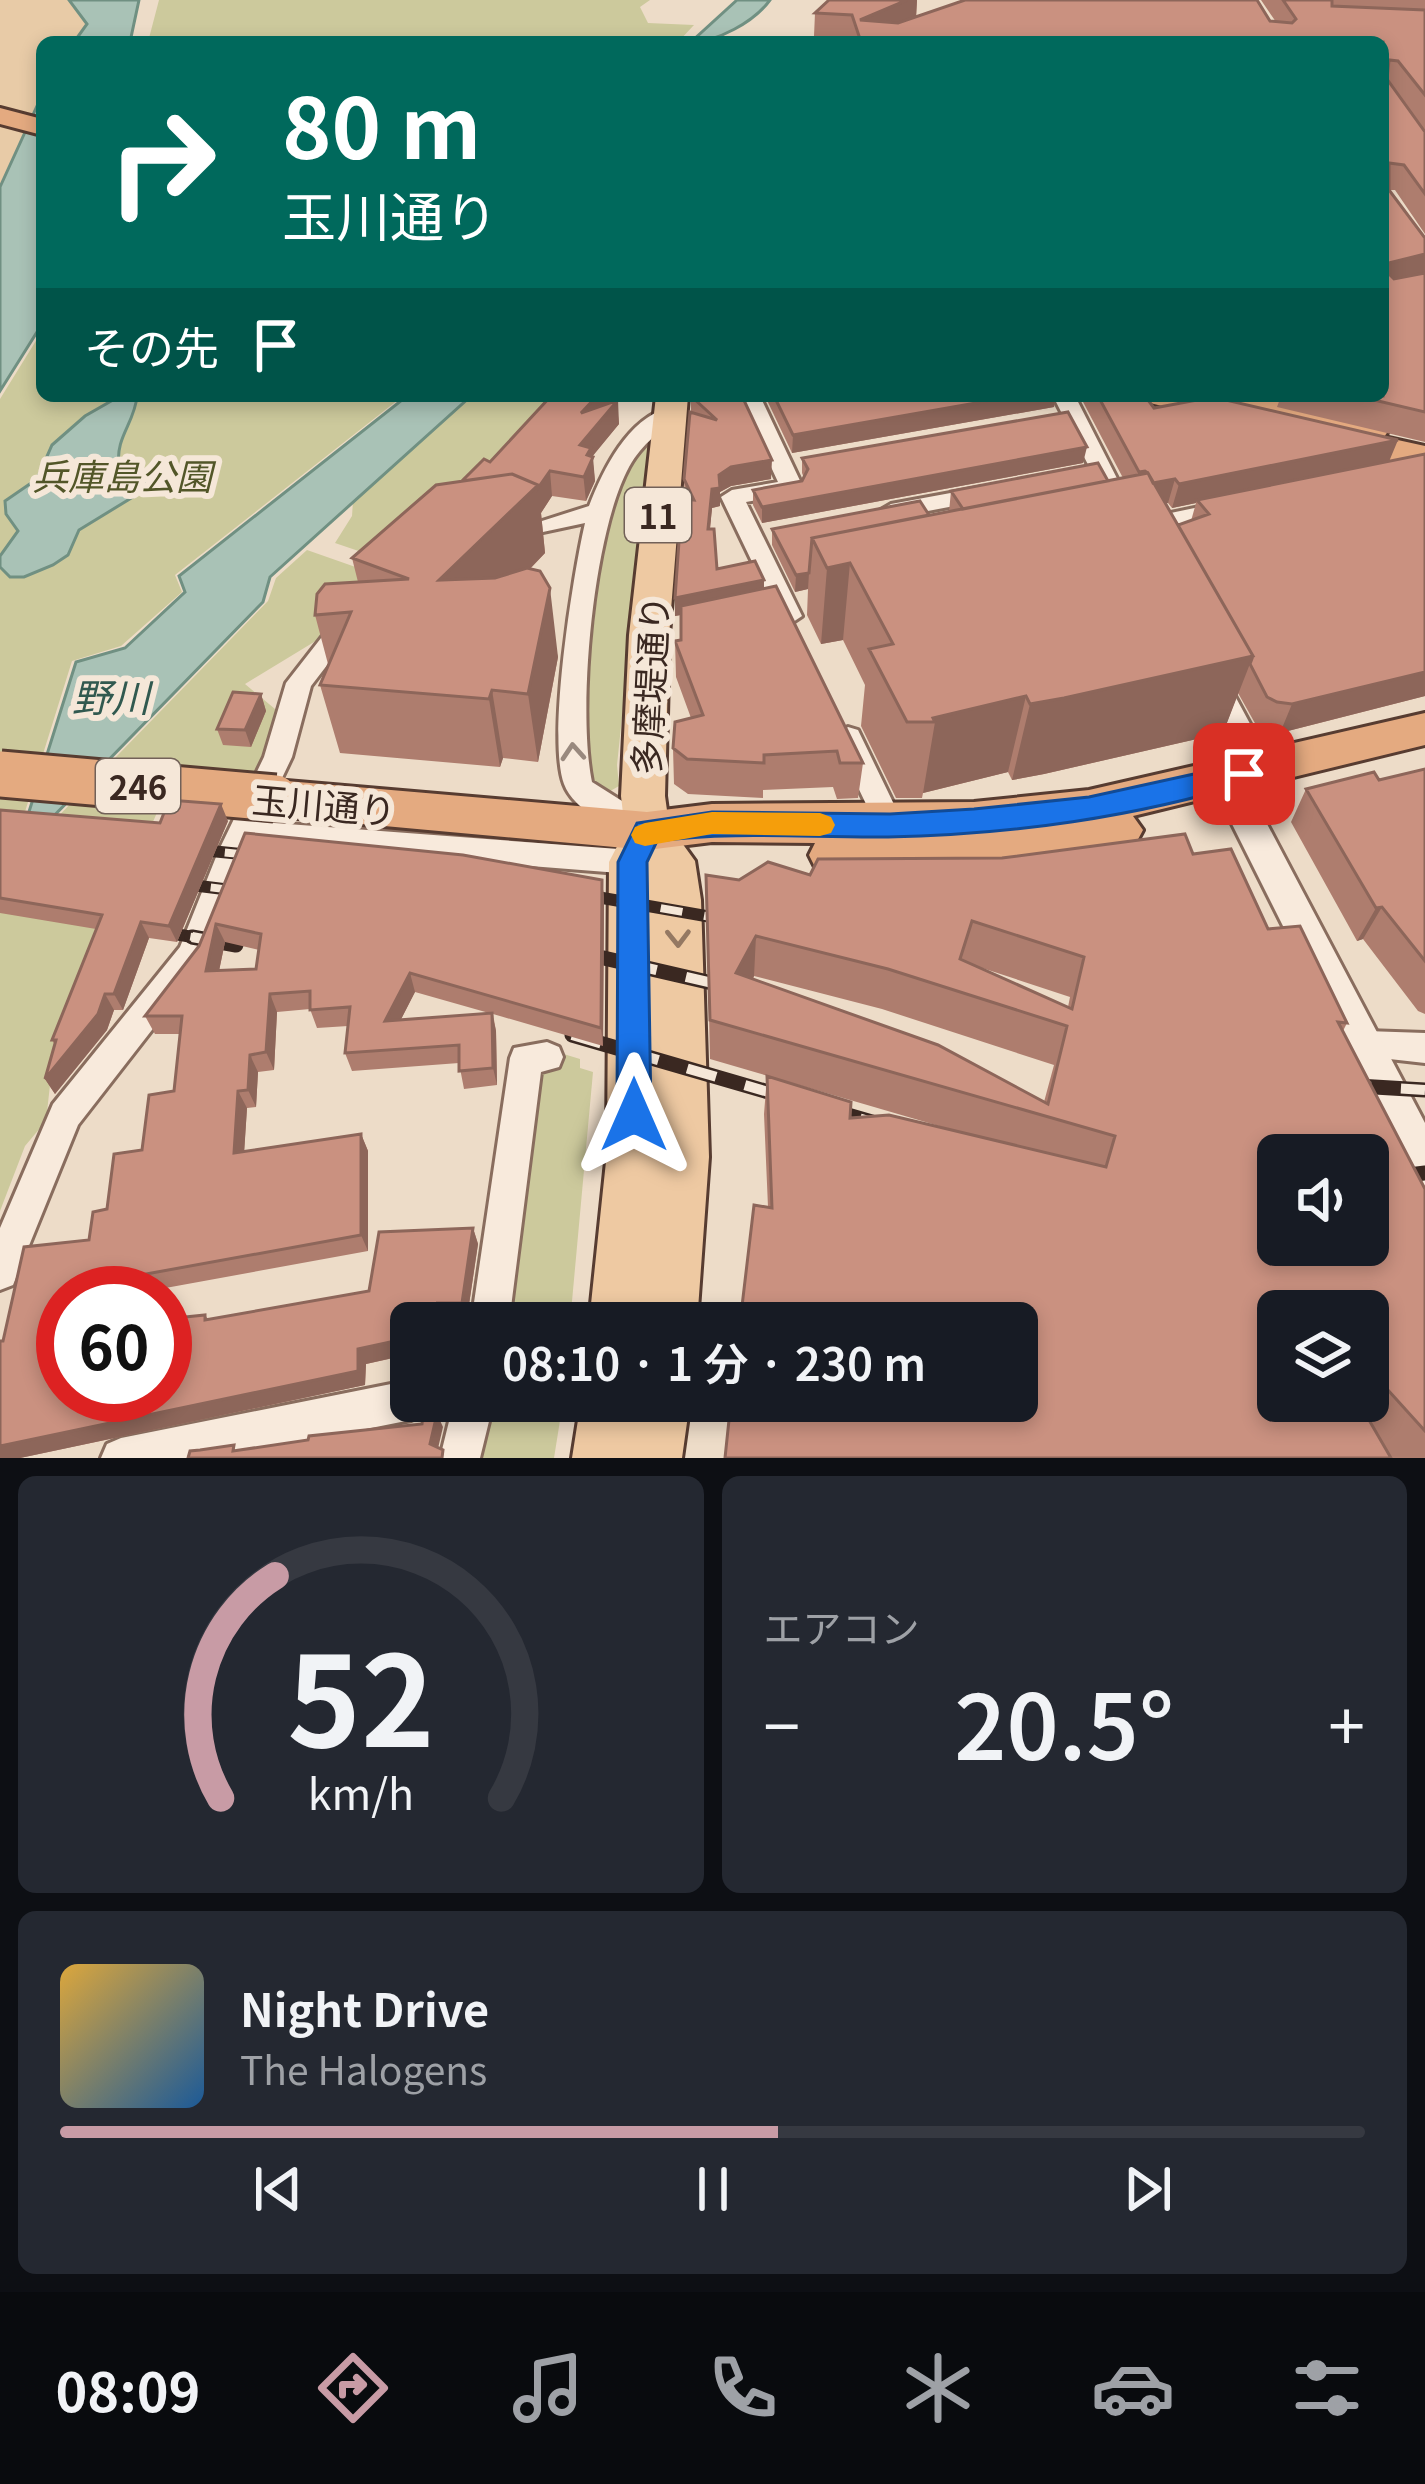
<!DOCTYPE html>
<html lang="ja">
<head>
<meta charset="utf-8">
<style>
	:root { --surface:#171b24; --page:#242831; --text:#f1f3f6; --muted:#9ea1a6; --line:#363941; --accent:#c89ba5 }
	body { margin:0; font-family:Georgia,"Noto Sans JP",serif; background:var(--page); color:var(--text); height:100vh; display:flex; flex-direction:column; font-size:45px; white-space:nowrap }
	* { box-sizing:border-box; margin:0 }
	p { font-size:39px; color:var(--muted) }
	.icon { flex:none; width:66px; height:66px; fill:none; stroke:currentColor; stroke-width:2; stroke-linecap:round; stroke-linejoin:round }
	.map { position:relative; height:1458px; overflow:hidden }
	.sheet { display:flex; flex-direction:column; gap:18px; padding:18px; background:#0d0f14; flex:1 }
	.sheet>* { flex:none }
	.banner { position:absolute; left:36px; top:36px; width:1353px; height:366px; border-radius:18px; box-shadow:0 6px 18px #0003; background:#00695c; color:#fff; overflow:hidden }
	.controls { position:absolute; left:1257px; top:1134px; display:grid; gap:24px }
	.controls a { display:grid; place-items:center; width:132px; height:132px; border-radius:18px; background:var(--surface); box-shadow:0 6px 18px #0003; font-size:60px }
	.speed { position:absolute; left:36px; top:1266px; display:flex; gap:24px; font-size:60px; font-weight:700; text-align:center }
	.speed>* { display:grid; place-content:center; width:156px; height:156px; border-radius:50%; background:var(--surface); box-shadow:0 6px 18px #0003; line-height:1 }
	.speed .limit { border:18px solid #d22; background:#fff; color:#111 }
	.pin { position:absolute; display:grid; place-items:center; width:102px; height:102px; color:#fff; margin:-51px; border-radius:24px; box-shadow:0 6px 18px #0006 }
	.me { position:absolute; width:132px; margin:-66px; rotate:0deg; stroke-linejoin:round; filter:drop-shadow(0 0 9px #0008) }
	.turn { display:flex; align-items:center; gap:42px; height:252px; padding:0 48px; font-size:54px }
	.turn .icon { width:156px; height:156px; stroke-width:2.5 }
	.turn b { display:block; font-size:84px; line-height:102px }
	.then { display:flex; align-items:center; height:114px; padding:0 48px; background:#0003; gap:24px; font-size:45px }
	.big { font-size:90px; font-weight:600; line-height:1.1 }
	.sheet .tile { flex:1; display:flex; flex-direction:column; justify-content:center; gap:18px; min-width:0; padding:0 42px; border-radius:18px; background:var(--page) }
	.sheet .dial { align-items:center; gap:0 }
	.dial svg { height:312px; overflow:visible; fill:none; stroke:var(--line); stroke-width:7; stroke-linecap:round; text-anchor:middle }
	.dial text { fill:var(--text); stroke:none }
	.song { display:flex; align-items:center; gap:36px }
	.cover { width:144px; height:144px; border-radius:18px; background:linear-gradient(135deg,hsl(40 70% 55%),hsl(210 70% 35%)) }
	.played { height:12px; border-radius:6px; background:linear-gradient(90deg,var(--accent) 55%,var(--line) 55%) }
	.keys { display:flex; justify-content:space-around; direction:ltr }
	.heat { display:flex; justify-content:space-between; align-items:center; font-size:66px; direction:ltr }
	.sheet .tiles { flex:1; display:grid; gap:18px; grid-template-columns:1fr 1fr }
	.tile:last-child { grid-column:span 2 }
	.trip { position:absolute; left:390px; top:1302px; width:648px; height:120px; border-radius:18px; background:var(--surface); box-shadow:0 6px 18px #0003; font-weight:600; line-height:120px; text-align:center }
	.dock { display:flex; height:192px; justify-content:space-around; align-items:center; background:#090b0e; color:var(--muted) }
	.dock .icon { width:84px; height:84px }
	.dock .on { color:var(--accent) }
	.dock b { font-size:54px; color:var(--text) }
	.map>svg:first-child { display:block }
</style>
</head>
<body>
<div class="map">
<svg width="1425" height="1458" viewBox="0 0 1425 1458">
	<rect width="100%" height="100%" fill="#eddcc8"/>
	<!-- green -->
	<path fill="#ccc99c" d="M159,0h491l-10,7 8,16 46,2 -16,17h-530z
		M42,331v65h361l-228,179 7,17 -61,54 -49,15 -48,154 -24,18v-434z
		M471,396h84l-164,166 -56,-19 17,-27 1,-15z
		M652,431l-35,334 2,21 -14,8 -19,-15 -5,-36 24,-222 16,-50z
		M307,550l77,27 -42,48 -97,59 42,35 -37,59 -91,30 -105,241 -8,72 -21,25 -25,65v-335l268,-275 8,-23z
		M557,1052l23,7v9l13,4 -23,251h-69l35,-257z
		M480,1401h76l6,7 -8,50h-86z"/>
	<!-- sand -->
	<path fill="#e8cba7" d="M0,0h69l18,24 -13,18h-32v53l-42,92z"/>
	<!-- water -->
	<path fill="#a9c2b6" stroke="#709082" stroke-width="3" d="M69,0h70l-9,42h-56l13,-18z
		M737,0h33c-16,22 -53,42 -79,42z
		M42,95v229l-42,67v-204z
		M120,396h17c-2,26 -22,42 -18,69l25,14 2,10 -67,41 -11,25 -15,10 -29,12h-14l-10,-10v-11l18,-25 -12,-17 -1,-13 32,-22 15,-34 33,-29z
		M407,396h64l-201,181 -7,25 -263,269 28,-56 48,-153 49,-14 60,-56 -6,-16z"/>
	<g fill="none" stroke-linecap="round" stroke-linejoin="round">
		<!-- minor casing -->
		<g stroke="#896d5e" stroke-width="6">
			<path id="minor" d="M738,396h22l43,91 -3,5 -54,10 56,114 -12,8 -12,-8 -57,-119 11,-7 46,-8z
				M1053,396h22l51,100 -3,5h-16l-3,-5z
				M669,407l11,6c-18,18 -38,30 -51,54 -36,66 -52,242 -37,315l57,36 4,8 -4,8 -10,3c-25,-8 -65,-26 -75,-53 -17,-46 9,-209 21,-261l-75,16 -12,-7 4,-5 40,-6 47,-15c15,-38 38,-86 80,-99z
				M983,487l8,2v10l-100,19 -12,-7 12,-7z
				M1228,501l12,7 -4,5 -94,20 -12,-7 12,-7z
				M348,612l13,9 -50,65 -19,71 -31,65 371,28 10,4 5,8 -5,8 -10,4 -381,-30 -47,119 -126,162 -65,160 -13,5v-62l53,-124 127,-157 38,-95 46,-95 22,-74 53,-68z
				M1215,674l13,9 47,87 -4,7h-20l-4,-7 -45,-87z
				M848,727l10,3 46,95 -4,8h-20l-4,-8 -42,-88z
				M1366,1031l59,2v30l-71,-8 -4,-10 4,-10z
				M547,1042l12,5 4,10 -4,10 -18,5 -32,251h-38l39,-265 4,-10z
				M411,1380v21h19l-5,13 -14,6 -191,38h-119l6,-14 14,-6z
				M454,1401h40l-14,57h-40z"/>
		</g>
		<!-- tertiary casing -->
		<g stroke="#896d5e" stroke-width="6">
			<path id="tertiary" d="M1261,757l12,4 5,9 -21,35 168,318v63l-15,-6 -188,-376 27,-43z"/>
		</g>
		<!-- primary casing -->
		<g stroke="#573c31" stroke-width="6">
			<path id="primary" d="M656,396h32l-19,239 -4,161 4,29 26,36 6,39 8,257 -12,166h-108l18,-171 2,-290 16,-31 -4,-35 8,-161z
				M581,1401h109l-8,57h-110z"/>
		</g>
		<!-- trunk casing -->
		<g stroke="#573c31" stroke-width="6">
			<path id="trunk" d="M0,108l42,11v16l-42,-11z
				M1144,396h124l116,26 5,8 -5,7 41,9v22l-104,-24 -5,-8 5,-7 -57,-13 -4,8 -13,3 -97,-24z
				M1425,713v32l-292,71 10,14 -7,13 -145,30 -158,1 -17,-5 -7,-14 6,-12 -103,-1 -65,8 -372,-34 -17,-5 -7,-13 7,-13 17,-5 372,32 65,-8 262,-2 115,-12z"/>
		</g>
		<!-- minor -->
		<use href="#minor" fill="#f8eadc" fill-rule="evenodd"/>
		<!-- tertiary -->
		<use href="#tertiary" fill="#f8eadc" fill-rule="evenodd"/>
		<!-- primary -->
		<use href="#primary" fill="#eec9a2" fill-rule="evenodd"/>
		<!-- trunk -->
		<use href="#trunk" fill="#e4aa80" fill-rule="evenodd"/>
		<!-- rail-far1 casing -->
		<g stroke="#3a2821" stroke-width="12">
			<path id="rail-far1" d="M181,848l89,9
				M167,882l89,11
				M574,893l166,29
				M147,929l62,11"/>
		</g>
		<!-- rail casing -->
		<g stroke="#3a2821" stroke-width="15">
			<path id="rail" d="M192,937l44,8
				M569,950l169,39
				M572,1035l317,92
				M1341,1085l84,5
				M1368,1180l57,-7"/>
		</g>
		<!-- rail-far1 -->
		<use href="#rail-far1" stroke="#f5e7d8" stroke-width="8" stroke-dasharray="22" stroke-linecap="butt"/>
		<!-- rail -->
		<use href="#rail" stroke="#f5e7d8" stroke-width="10" stroke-dasharray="30" stroke-linecap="butt"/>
		<!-- trunk-bridge casing -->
		<g stroke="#573c31" stroke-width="51" stroke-linecap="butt">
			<path id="trunk-bridge" d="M0,774l275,24"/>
		</g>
		<!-- trunk-bridge -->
		<use href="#trunk-bridge" stroke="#e4aa80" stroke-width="45"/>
	</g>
	<!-- wall -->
	<path fill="#ae7d6e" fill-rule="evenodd" d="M917,0l-1,17 360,5 -15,-22h164v131l-16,-22 16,23v102l-30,-44h-6l36,48v204l-148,-35 4,-11h102v-354h-531l-2,-4 -36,-2 1,-23z
		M551,396h69l-4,4 3,24 -27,32 3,25 -9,20 -34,-5 -11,17 4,40 -15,16 28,88 -20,105 -35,-4 -3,9 -160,-14 -20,-68 8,-21 -13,-49 43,-33 -6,-24 138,-96z
		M691,396h51l29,83 -40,7 -11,6v14l-8,2 -2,21 7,40 47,11v9l99,174 -5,35 -21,1 -4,-12 -70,3v8l-75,-4 -14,-10 -1,-36 18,-30 -15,-41 -1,-36 6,-1v-25l-6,1 10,-116 -1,-21 7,-66z
		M765,396h291l-2,11 -262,46z
		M1083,396h62l9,12 235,53 36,-7v242l-145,37 -15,-3 -9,-5 -18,-32 -15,40 -179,41 -32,6 -4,-8 -85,21 -1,5h-26l-35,-72 4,-41 -22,-45 -22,4 -14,-29 1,-26 -13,3 -23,-47v-16l157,-14 20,-3 2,-21 157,-10 15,-3 -41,-78zM1165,503h3l4,5 24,-5 -5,18 -13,4z
		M802,458l281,5 -321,60 -9,-18v-15l49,-9 2,-3 -2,-5z
		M261,694l5,17 -15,36 -28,-2 -6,-16z
		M1425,769v245l-7,-3 -55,-72 -6,2 -66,-119 15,-33 73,-9z
		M0,810l160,13 68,-2 -51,121 -28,-4 -26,72h-9l-7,20 -52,64 -10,-15 10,-34 -3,-5 44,-111 -96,-16z
		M245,833l218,22 139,25 2,19 -1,147 -110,-32 3,17 1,54 -33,4 -5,-26 -107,8 -7,-18 3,-27 -31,2 -7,-19 -33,3 -3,58 -16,2 -2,35 -9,1 -3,44 117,-18 7,17v100l-230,42h-75v102h102v-76l40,-4 3,4 161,-28 10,-59 94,-4 5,16 -11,74h-24l2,5h-34v50l-4,-18 -41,9 -1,21 -345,73h-20v-117h3l21,-94 65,-7 4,-28 14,-3 7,-55 28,-4 7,-55 25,-4 6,-57h-25l-10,-18 54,-70zM225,942l34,8 -3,19 -37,2zM415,992l74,21 -88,6z
		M1193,854l75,75 79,94 -4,8 82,158v269h-700l43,-251 -4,-93 3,-38 83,42 113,15 -253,-74 -4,-184 33,5 263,-22zM973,965l97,32 -2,10zM754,976l128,33 172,56 -10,37 -291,-123zM1278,1311h90v90h-90z"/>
	<!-- shaded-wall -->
	<path fill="#8d665a" d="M907,0h10l-1,18 -55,24 -1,-22z
		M1425,254v22l-42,12 6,-25z
		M597,396h23l-37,42 -2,-25z
		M1016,396h40l-2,11 -262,46 1,-18z
		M618,400l1,24 -27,33h1l2,24 -9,20 -6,-56z
		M1398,440l-10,24 -191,36 -1,3 -24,5 7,-24z
		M1087,447l-4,16 -321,60v-16z
		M772,460l-1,19 -40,7 -11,6v14l-8,2 -4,40 4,-59 7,-14 12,-8z
		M550,471l2,25 -11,17 4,40 -93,96 -13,-69z
		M1175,479l-7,24 -23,4 7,-23z
		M850,563l-7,77 -22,4 6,-76z
		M809,573l-1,16 -13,3 1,-17z
		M764,580v19l-89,17v-18z
		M550,588l8,69 -20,105 -10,-68z
		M1253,656l-30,77 -179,41 -32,6 18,-76z
		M1425,672v24l-145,37 12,-29z
		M492,690l11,68 -3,9 -11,-68z
		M261,694l5,17 -15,36 -6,-17z
		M1026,696l-18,76 -85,21 12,-71 -2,-4z
		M221,804l7,17 -51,121 -8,-16z
		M602,880l2,19 -1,147 -2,-18z
		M1382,907l-19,32 -6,2 19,-33z
		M141,922l8,16 -26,72 -9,-16z
		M216,924l9,18 -10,48 -9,-19z
		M756,936l-2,40 -19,37 1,-40z
		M410,973l5,19 -24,47 -6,-18z
		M105,994l9,16 -7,20 -52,64 -10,-15z
		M270,994l7,18 -3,58 -8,-18z
		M492,1013l4,18 1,54 -4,-17z
		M250,1055l8,17 -2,35 -8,-17z
		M238,1091l9,17 -4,62 -9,-17z
		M361,1134l7,17v100l-7,-16z
		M473,1228l5,16 -11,74 -5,-15z
		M404,1339l6,15 -44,10 -1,21 -345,73h-20v-12l358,-97z
		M437,1414l6,13 -7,30 -6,-13z"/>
	<!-- building -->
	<path fill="#ca9180" stroke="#8d665a" stroke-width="3" fill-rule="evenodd" d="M829,0h78l-47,20 38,3 67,-23h292l13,21 22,2 4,-4 -13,-19h49v6l93,4v85l-27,-34 -9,-1 -2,19 38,53v62l-21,-29 -15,-2v27l36,48v16l-36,9v11l5,5 31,-6v139l-68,-16h26v-354h-522l-9,-27 -37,-2z
		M551,396h46l-16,17 37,-13 -38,45 11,3 -4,7 6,2 -9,20 -34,-6 -12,17v-3l-26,-11 -50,7 22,-22 6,3z
		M691,396h51l30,64 -41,7 -12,8 1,13 -8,1 -4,40h6l3,40 38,-8 9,19 -89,18 7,-99 12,1 -10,-21 6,-67 27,8z
		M774,396h242l-223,39z
		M1098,396h47l9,12 59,-11 185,43 -219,44 -4,-5 -22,4 -5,-10 -3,-2 -6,1z
		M1068,412l19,35 -325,60 -9,-17 49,-9 6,-12 -6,-11z
		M1425,454v218l-133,32 -15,-2 -10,-5 -17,-33 3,-8 -75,-131 31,-11 -12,-14z
		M1098,463l10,18 -145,28 -12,-18z
		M1148,473l105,183 -189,42 -34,6 -4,-8 -93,22 2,4h-28l-38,-73 24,-5 -43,-81 -23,5 -15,-30z
		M512,474l26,11 -99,95 56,-2 32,-10 13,3 10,17 -22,106 -36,-4 -3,9 -169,-14 31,-73 -36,3 2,-21 8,-10 84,-5 -57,-21 84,-73z
		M920,501l9,14 -117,23 -3,35 -13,2 -24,-46z
		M776,586l87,177h-23l-3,-12 -73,4v8l-77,-4 -14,-11 2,-26 28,-7 -28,-74 6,-1v-34z
		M233,692l28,2 -16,36 -28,-1z
		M1425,769v192l-43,-54 -6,1 -70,-119 68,-17 5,8z
		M169,800l52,4 -52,122 -28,-4 -27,72h-9l-7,20 -53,65 11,-39h-4l50,-125 -102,-17v-88l160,13z
		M245,833l218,22 139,25 -1,148 -191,-55 -25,48 107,-8 1,55 -34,3v-26l-114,8 5,-46 -40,3v-19l-40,3 -4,58 -16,3 -2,35 -10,1 -4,62 127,-19v101l-292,53 -1,5h-5v27l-4,20 4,-1v56h102v-76l40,-4v5l164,-29 10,-59 94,-4 -11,75h-24l7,20h-34v45l-2,1 -5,-30 -46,10v22l-358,75v-105h3l21,-94 65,-7 4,-28 14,-3 7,-55 28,-4 7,-55 25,-4 8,-75h-37l54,-70zM216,924l45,10 -5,35 -50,2z
		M1185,834l8,20 38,-5 37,80 32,-3 47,97 -9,-1 87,167v242l-57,-63v-57h-90v90h80l33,57h-666l6,-57h286v-78h-277l14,-118 18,3 -5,-132 84,26 -1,16 39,-3 217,52 9,-31 -405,-116 -4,-145 33,5 29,-18 42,13 8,-16 184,-1zM972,921l112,36 -12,52 -112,-50zM756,936l132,33 179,57 -19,78 -110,-59 -202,-72zM1278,1155h90v90h-90z
		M423,1414h14l-7,30 13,6 -1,8h-254l2,-7 10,-1 34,-5 -1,6 75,-11 1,-4 113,-12z"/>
	<!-- one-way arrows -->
	<defs><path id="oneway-chevron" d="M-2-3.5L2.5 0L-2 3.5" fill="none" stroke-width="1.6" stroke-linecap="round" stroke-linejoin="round" transform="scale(3)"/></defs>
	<use stroke="#99897e" href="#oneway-chevron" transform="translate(573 752) rotate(-94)"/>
	<use stroke="#947862" href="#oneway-chevron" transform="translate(678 938) rotate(89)"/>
	<!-- route -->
	<path fill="#1a73e8" stroke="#114b97" stroke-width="3" d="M1244,763l9,3 5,8 -5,7c-116,36 -243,54 -365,56 -77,1 -154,-6 -231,4l-10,21 4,253 -5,11 -12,5 -12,-5 -5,-11 1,-253 19,-39 75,-11 178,2 84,-5 115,-12z"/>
	<!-- slow -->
	<path fill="#f59e0b" d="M712,812l108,1 11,4 4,8 -4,8 -11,3 -108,-2 -67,12 -10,-3 -4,-8 4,-8 10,-4z"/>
	<g text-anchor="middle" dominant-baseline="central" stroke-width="12" stroke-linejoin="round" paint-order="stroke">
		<!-- shield labels -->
		<g fill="#f5e7d8" stroke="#726158" stroke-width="3">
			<rect x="625" y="488" width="66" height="54" rx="9"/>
			<rect x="96" y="759" width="84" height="54" rx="9"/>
		</g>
		<g font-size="33" font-weight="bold" fill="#3a2821">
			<text x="658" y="515">11</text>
			<text x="138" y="786">246</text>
		</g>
		<!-- park labels -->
		<g font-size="36" font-style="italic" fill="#525628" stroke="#f5e7d8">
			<text x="122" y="474">兵庫島公園</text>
		</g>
		<!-- street labels -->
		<g font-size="36" fill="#3a2821" stroke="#f5e7d8">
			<text transform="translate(648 685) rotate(-87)">多摩堤通り</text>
			<text transform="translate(324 803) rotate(5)">玉川通り</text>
		</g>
		<!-- water labels -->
		<g font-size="39" font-style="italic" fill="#31594f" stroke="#f5e7d8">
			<text x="111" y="695">野川</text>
		</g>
	</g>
</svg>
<div class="controls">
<a><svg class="icon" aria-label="sound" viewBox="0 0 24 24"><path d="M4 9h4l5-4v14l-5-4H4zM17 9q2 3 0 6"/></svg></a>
<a><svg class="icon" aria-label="layers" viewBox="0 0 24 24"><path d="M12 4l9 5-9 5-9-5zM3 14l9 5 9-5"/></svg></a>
</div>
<div class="speed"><div class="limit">60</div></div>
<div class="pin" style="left:1244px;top:774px;background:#d93025"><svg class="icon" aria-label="arrive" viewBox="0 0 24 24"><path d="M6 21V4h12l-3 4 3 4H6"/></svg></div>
<svg class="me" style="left:634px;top:1115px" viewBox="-20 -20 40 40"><path d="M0-17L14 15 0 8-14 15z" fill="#1a73e8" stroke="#fff" stroke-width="4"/></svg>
<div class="trip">08:10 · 1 分 · 230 m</div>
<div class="banner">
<div class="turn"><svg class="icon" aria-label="right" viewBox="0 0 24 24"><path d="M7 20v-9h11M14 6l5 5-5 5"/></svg><div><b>80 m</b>玉川通り</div></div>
<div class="then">その先<svg class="icon" aria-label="arrive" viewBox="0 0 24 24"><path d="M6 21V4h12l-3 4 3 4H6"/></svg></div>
</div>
</div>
<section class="sheet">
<div class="tiles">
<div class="tile dial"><svg viewBox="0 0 100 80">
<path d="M14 69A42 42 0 1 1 86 69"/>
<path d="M14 69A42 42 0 0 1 28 12" stroke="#c89ba5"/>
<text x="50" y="56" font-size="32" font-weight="700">52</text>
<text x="50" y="72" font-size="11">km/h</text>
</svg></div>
<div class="tile"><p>エアコン</p>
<div class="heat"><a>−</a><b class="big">20.5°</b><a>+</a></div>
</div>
<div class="tile">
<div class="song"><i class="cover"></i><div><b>Night Drive</b><p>The Halogens</p></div></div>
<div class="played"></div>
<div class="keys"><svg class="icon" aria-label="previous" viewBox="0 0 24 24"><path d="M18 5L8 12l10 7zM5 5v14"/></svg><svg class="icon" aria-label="pause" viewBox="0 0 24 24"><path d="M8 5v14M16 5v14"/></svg><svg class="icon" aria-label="next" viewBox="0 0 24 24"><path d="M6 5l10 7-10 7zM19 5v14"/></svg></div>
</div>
</div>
</section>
<nav class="dock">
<b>08:09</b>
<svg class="icon on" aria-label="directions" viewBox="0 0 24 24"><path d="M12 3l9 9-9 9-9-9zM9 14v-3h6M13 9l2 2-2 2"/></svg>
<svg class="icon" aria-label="music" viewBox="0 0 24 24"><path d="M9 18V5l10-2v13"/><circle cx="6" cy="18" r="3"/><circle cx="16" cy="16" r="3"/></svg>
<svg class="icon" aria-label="phone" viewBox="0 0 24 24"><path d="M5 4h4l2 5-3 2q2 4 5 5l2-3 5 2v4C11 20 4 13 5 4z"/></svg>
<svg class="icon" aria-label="climate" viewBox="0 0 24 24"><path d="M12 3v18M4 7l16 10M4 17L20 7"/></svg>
<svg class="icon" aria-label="car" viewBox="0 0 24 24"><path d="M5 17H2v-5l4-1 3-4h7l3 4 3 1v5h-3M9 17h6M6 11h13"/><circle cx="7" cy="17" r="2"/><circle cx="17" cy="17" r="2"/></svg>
<svg class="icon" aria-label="filters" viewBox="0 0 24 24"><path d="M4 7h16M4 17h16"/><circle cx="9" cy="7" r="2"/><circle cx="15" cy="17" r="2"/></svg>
</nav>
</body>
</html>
